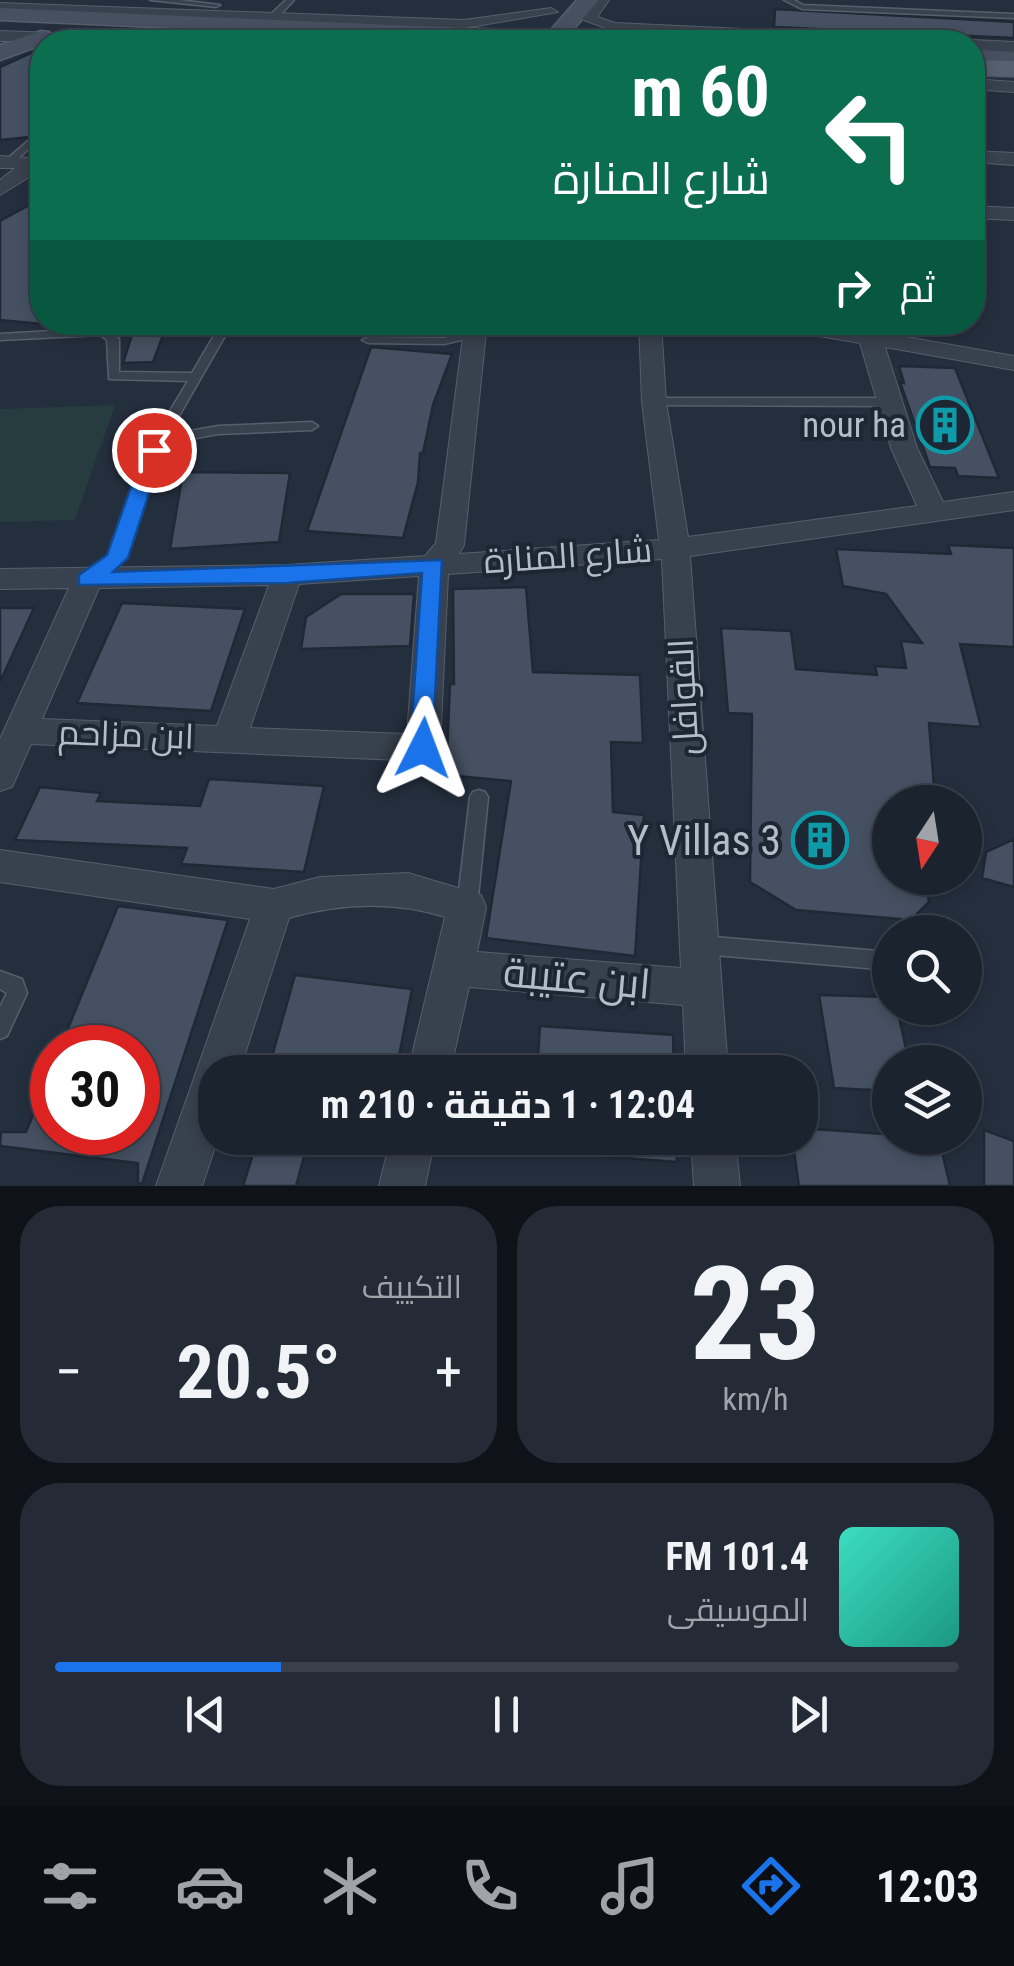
<!DOCTYPE html>
<html lang="ar">
<head>
<meta charset="utf-8">
<style>
	:root { --surface:#1b232e; --page:#242b36; --text:#f1f3f6; --muted:#a0a4aa; --line:#39404a; --accent:#1a73e8 }
	body { margin:0; font-family:"Roboto Condensed",Cairo,sans-serif; background:var(--page); color:var(--text); direction:rtl; height:100vh; display:flex; flex-direction:column; font-size:38px; white-space:nowrap }
	* { box-sizing:border-box; margin:0 }
	p { font-size:32px; color:var(--muted) }
	.icon { flex:none; width:55px; height:55px; fill:none; stroke:currentColor; stroke-width:2; stroke-linecap:round; stroke-linejoin:round }
	.map { position:relative; height:1186px; overflow:hidden; direction:ltr }
	.details { display:flex; flex-direction:column; gap:20px; padding:20px; background:#0f1319; flex:1 }
	.details>* { flex:none }
	.guide { position:absolute; left:30px; top:30px; width:955px; height:305px; border-radius:40px; box-shadow:0 5px 15px #0003,0 0 0 2px var(--line); direction:rtl; background:#0b6e4f; color:#fff; overflow:hidden }
	.needle { width:65px; rotate:192deg }
	.fabs { position:absolute; left:872px; top:785px; display:grid; gap:20px }
	.fabs a { display:grid; place-items:center; width:110px; height:110px; border-radius:50%; background:var(--surface); box-shadow:0 5px 15px #0003,0 0 0 2px var(--line); font-size:50px }
	.speed { position:absolute; left:30px; top:1025px; display:flex; gap:20px; font-size:50px; font-weight:700; text-align:center }
	.speed>* { display:grid; place-content:center; width:130px; height:130px; border-radius:50%; background:var(--surface); box-shadow:0 5px 15px #0003,0 0 0 2px var(--line); line-height:1 }
	.speed .limit { border:15px solid #d22; background:#fff; color:#111 }
	.pin { position:absolute; display:grid; place-items:center; width:85px; height:85px; color:#fff; margin:-42px; border:5px solid #fff; border-radius:50%; box-shadow:0 2px 10px #0007 }
	.me { position:absolute; width:110px; margin:-55px; rotate:3deg; stroke-linejoin:round; filter:drop-shadow(0 0 8px #0008) }
	.turn { display:flex; align-items:center; gap:35px; height:210px; padding:0 50px; font-size:45px }
	.turn .icon { width:130px; height:130px; stroke-width:2.5 }
	.turn b { display:block; font-size:70px; line-height:85px }
	.then { display:flex; align-items:center; height:95px; padding:0 50px; background:#0003; gap:20px; font-size:38px }
	.big { font-size:75px; font-weight:700; line-height:1.1 }
	.details .tile { flex:1; display:flex; flex-direction:column; justify-content:center; gap:15px; min-width:0; padding:0 35px; border-radius:40px; background:var(--page) }
	.details .dial { align-items:center; gap:0 }
	.dial b { font-size:130px; line-height:1 }
	.song { display:flex; align-items:center; gap:30px }
	.cover { width:120px; height:120px; border-radius:15px; background:linear-gradient(135deg,hsl(170 70% 55%),hsl(170 70% 35%)) }
	.played { height:10px; border-radius:5px; background:linear-gradient(90deg,var(--accent) 25%,var(--line) 25%) }
	.keys { display:flex; justify-content:space-around; direction:ltr }
	.heat { display:flex; justify-content:space-between; align-items:center; font-size:55px; direction:ltr }
	.details .tiles { flex:1; display:grid; gap:20px; grid-template-columns:1fr 1fr }
	.tile:last-child { grid-column:span 2 }
	.trip { position:absolute; left:198px; top:1055px; width:620px; height:100px; border-radius:40px; background:var(--surface); box-shadow:0 5px 15px #0003,0 0 0 2px var(--line); font-weight:700; line-height:100px; text-align:center; direction:rtl }
	.menu { display:flex; height:160px; justify-content:space-around; align-items:center; background:#0b0e12; color:var(--muted) }
	.menu .icon { width:70px; height:70px }
	.menu .current { color:var(--accent) }
	.menu b { font-size:45px; color:var(--text) }
	.map>svg:first-child { display:block }
</style>
</head>
<body>
<div class="map">
<svg width="1014" height="1186" viewBox="0 0 1014 1186">
	<rect width="100%" height="100%" fill="#242f3e"/>
	<!-- green -->
	<path fill="#263c3f" d="M115,405l-40,115 -75,2v-113z"/>
	<!-- building -->
	<path fill="#455162" stroke="#1f2835" stroke-width="2.5" d="M775,9l239,13v16l-240,-11z
		M42,48v95l-13,-6 -29,3v-73z
		M42,198v126l-42,-4v-99z
		M136,322h32l-15,40 -30,1z
		M371,347l81,7 -19,51 -10,48h-3l-2,29 -15,56 -96,-7z
		M899,366l56,2 44,110 -41,-2 -3,-8 -25,-1 -30,-85 4,1z
		M183,472l107,1 -11,69 -109,7z
		M948,545l66,3v99l-54,-3 21,83 -52,-4 5,63 -7,16h-37v76h35l4,24 -18,18 -115,-10 -46,-28 2,-168 -24,-1 -7,-85 70,3 5,38 81,6 -2,-9 31,2 -5,-27 21,2 -36,-49 -43,-8 -7,-37 115,5z
		M526,587l7,85 107,3 3,68 -32,-1 2,70 31,3 -9,141 -149,-18 25,-157 -65,-6 4,-91h4l-1,-95z
		M341,594h73l-4,52 -109,3 5,-32z
		M122,603l123,6 -34,102 -134,-8z
		M0,608h34l-34,74z
		M209,779l115,7 -20,86 -123,-8 6,-16 -172,-8 25,-53 61,6 -4,8 103,5z
		M1014,839v48l-32,-9 4,-26z
		M118,906l110,14 -86,264 -4,-1v-20l-138,-17 1,-14h25l26,-63v63h86v-84h-78z
		M295,975l117,14 -16,83 -125,-12z
		M819,995l71,2v11h7l12,54h-19v29l-56,-3z
		M540,1026l133,9 1,37h-137z
		M800,1128l139,10 11,48h-151l-7,-48h8z
		M984,1130l30,11v45h-30z
		M258,1138h51l-13,48h-53z
		M560,1138h116l1,24 -118,-9z"/>
	<g fill="none" stroke-linecap="round" stroke-linejoin="round">
		<!-- lane casing -->
		<g stroke="#565f6c" stroke-width="3">
			<path id="lane" d="M150,0h30l40,5 -4,2z
				M286,0h8l-18,19h-6v-4z
				M784,0h10l9,5 211,9v4l-212,-9z
				M28,141l7,2 -23,21h-6v-4z
				M222,322h11l-65,113 50,-9 94,-4 6,4 -6,4 -94,4 -55,10 -39,114 -29,24h-10l-2,-4 2,-4 26,-18 36,-107 41,-68 -79,-2 -2,-39 -6,-5 -101,5v-6l104,-6 15,11v33l73,1z
				M475,331l6,3 -2,2 -35,8 -76,-1 -6,-3 6,-3 76,1z
				M654,398h235l6,4 -6,4 -239,-1v-6z
				M479,790l6,2 3,5 -11,110 -3,6 -7,2 -7,-2 -3,-6 13,-110 3,-5z
				M702,936l188,16v18l-188,-16 -7,-3 -3,-6 3,-6z
				M0,971l22,8 5,14 -20,43 -7,3v-32l7,-14 -7,-4z"/>
		</g>
		<!-- street casing -->
		<g stroke="#565f6c" stroke-width="2">
			<path id="street" d="M595,0h14l-12,17 18,6 299,14 8,5h-89l-219,-11 -33,-12z
				M0,3l464,17 87,-12 7,4 -94,16 -464,-17z
				M0,31l157,6 8,5 -165,-1z
				M972,40l42,2v10l-42,-2v-8h-6z
				M972,79l42,3v10l-42,-3z
				M972,151l42,2v12l-42,-3z
				M0,156l42,3v10l-42,26v-15l15,-12h-15z
				M972,206l42,2v12l-42,-2z
				M465,322h22l-23,223 -5,9 200,-14 -17,-138 -3,-80h22l5,80 22,135 229,-31 -26,-58 -31,-105 -81,-14 -11,-7h53l193,34v14l-129,-23 32,101 26,54 71,-10v18l-324,46 38,516h-42l-3,-67 -214,-18 -19,85h-42l37,-155c-52,-16 -103,-14 -156,1l-50,154h-24l3,66 -16,48h-46l94,-267 -250,-37v-32l274,39 46,-12 88,-4 73,22 5,12 -9,45 204,16 -19,-409 -214,15 -8,174 -5,9 -12,4 -392,-17 -19,43 -12,4v-52l69,-151 -69,1v-20l287,-4 138,-9 11,-13zM419,576l-12,158 -157,-6 49,-144zM269,585l-52,141 -175,-7 57,-131z
				M391,1138h44l-10,48h-46z
				M691,1138h44l5,48h-46z"/>
		</g>
		<!-- secondary casing -->
		<g stroke="#565f6c" stroke-width="3">
			<path id="secondary" d="M577,0h22l-29,33 47,2 10,7h-141l-486,-22v-12l549,24z
				M41,31l8,1v10l-49,18v-15z
				M863,34l8,1 1,7h-35z
				M972,50l42,2v14l-42,-2z"/>
		</g>
		<!-- primary casing -->
		<g stroke="#414a57" stroke-width="2">
			<path id="primary" d="M972,60l42,1v16l-42,-1z"/>
		</g>
		<!-- lane -->
		<use href="#lane" fill="#38414e" fill-rule="evenodd"/>
		<!-- street -->
		<use href="#street" fill="#38414e" fill-rule="evenodd"/>
		<!-- secondary -->
		<use href="#secondary" fill="#465061" fill-rule="evenodd"/>
		<!-- primary -->
		<use href="#primary" fill="#56606e" fill-rule="evenodd"/>
	</g>
	<!-- route -->
	<path fill="#1a73e8" stroke="#114b97" stroke-width="2.5" d="M154,444l9,6 -35,108 -15,14 329,-12 -10,195h-18l-4,-7 12,-175 -135,10 -208,2v-10l28,-20 37,-105z"/>
	<!-- icons -->
	<defs>
		<g id="building-ring" transform="scale(2.875)"><circle r="9.5" fill="#1d2633" stroke="#0f9aa8" stroke-width="1.5"/><path d="M-4-6H4V6H1V3H-1V6H-4ZM-2.5-4.3h1.7v1.8h-1.7ZM.8-4.3h1.7v1.8H.8ZM-2.5-1h1.7V.8h-1.7ZM.8-1h1.7V.8H.8Z" fill="#0f9aa8"/></g>
	</defs>
	<g fill-rule="evenodd">
		<use href="#building-ring" x="945" y="425"/>
		<use href="#building-ring" x="820" y="840"/>
	</g>
	<g text-anchor="middle" dominant-baseline="central" stroke-width="8" stroke-linejoin="round" paint-order="stroke">
		<!-- poi labels -->
		<g font-size="35" fill="#b4bcc9" stroke="#1d2633" text-anchor="end">
			<text x="906" y="425">nour ha</text>
		</g>
		<!-- street labels -->
		<g font-size="35" fill="#b4bcc9" stroke="#1d2633">
			<text transform="translate(568 556) rotate(-4)">شارع المنارة</text>
			<text transform="translate(684 697) rotate(-93)">القوافل</text>
			<text transform="translate(126 735) rotate(2)">ابن مزاحم</text>
		</g>
		<!-- near-poi labels -->
		<g font-size="42" fill="#b4bcc9" stroke="#1d2633" text-anchor="end">
			<text x="781" y="840">Y Villas 3</text>
		</g>
		<!-- near-street labels -->
		<g font-size="42" fill="#b4bcc9" stroke="#1d2633">
			<text transform="translate(577 978) rotate(5)">ابن عتيبة</text>
		</g>
	</g>
</svg>
<div class="fabs">
<a><svg class="needle" viewBox="-14 -14 28 28"><path d="M0-13l5 13h-10z" fill="#e53935"/><path d="M0 13l5-13h-10z" fill="#a0a4aa"/></svg></a>
<a><svg class="icon" aria-label="search" viewBox="0 0 24 24"><circle cx="10" cy="10" r="6"/><path d="M15 15l6 6"/></svg></a>
<a><svg class="icon" aria-label="layers" viewBox="0 0 24 24"><path d="M12 4l9 5-9 5-9-5zM3 14l9 5 9-5"/></svg></a>
</div>
<div class="speed"><div class="limit">30</div></div>
<div class="pin" style="left:154px;top:450px;background:#d93025"><svg class="icon" aria-label="arrive" viewBox="0 0 24 24"><path d="M6 21V4h12l-3 4 3 4H6"/></svg></div>
<svg class="me" style="left:423px;top:748px" viewBox="-20 -20 40 40"><path d="M0-17L14 15 0 8-14 15z" fill="#1a73e8" stroke="#fff" stroke-width="4"/></svg>
<div class="trip">12:04 · 1 دقيقة · 210 m</div>
<div class="guide">
<div class="turn"><svg class="icon" aria-label="left" viewBox="0 0 24 24"><path d="M17 20v-9H6M10 6l-5 5 5 5"/></svg><div><b>60 m</b>شارع المنارة</div></div>
<div class="then">ثم<svg class="icon" aria-label="right" viewBox="0 0 24 24"><path d="M7 20v-9h11M14 6l5 5-5 5"/></svg></div>
</div>
</div>
<section class="details">
<div class="tiles">
<div class="tile dial"><b>23</b><p>km/h</p></div>
<div class="tile"><p>التكييف</p>
<div class="heat"><a>−</a><b class="big">20.5°</b><a>+</a></div>
</div>
<div class="tile">
<div class="song"><i class="cover"></i><div><b>101.4 FM</b><p>الموسيقى</p></div></div>
<div class="played"></div>
<div class="keys"><svg class="icon" aria-label="previous" viewBox="0 0 24 24"><path d="M18 5L8 12l10 7zM5 5v14"/></svg><svg class="icon" aria-label="pause" viewBox="0 0 24 24"><path d="M8 5v14M16 5v14"/></svg><svg class="icon" aria-label="next" viewBox="0 0 24 24"><path d="M6 5l10 7-10 7zM19 5v14"/></svg></div>
</div>
</div>
</section>
<nav class="menu">
<b>12:03</b>
<svg class="icon current" aria-label="directions" viewBox="0 0 24 24"><path d="M12 3l9 9-9 9-9-9zM9 14v-3h6M13 9l2 2-2 2"/></svg>
<svg class="icon" aria-label="music" viewBox="0 0 24 24"><path d="M9 18V5l10-2v13"/><circle cx="6" cy="18" r="3"/><circle cx="16" cy="16" r="3"/></svg>
<svg class="icon" aria-label="phone" viewBox="0 0 24 24"><path d="M5 4h4l2 5-3 2q2 4 5 5l2-3 5 2v4C11 20 4 13 5 4z"/></svg>
<svg class="icon" aria-label="climate" viewBox="0 0 24 24"><path d="M12 3v18M4 7l16 10M4 17L20 7"/></svg>
<svg class="icon" aria-label="car" viewBox="0 0 24 24"><path d="M5 17H2v-5l4-1 3-4h7l3 4 3 1v5h-3M9 17h6M6 11h13"/><circle cx="7" cy="17" r="2"/><circle cx="17" cy="17" r="2"/></svg>
<svg class="icon" aria-label="filters" viewBox="0 0 24 24"><path d="M4 7h16M4 17h16"/><circle cx="9" cy="7" r="2"/><circle cx="15" cy="17" r="2"/></svg>
</nav>
</body>
</html>
